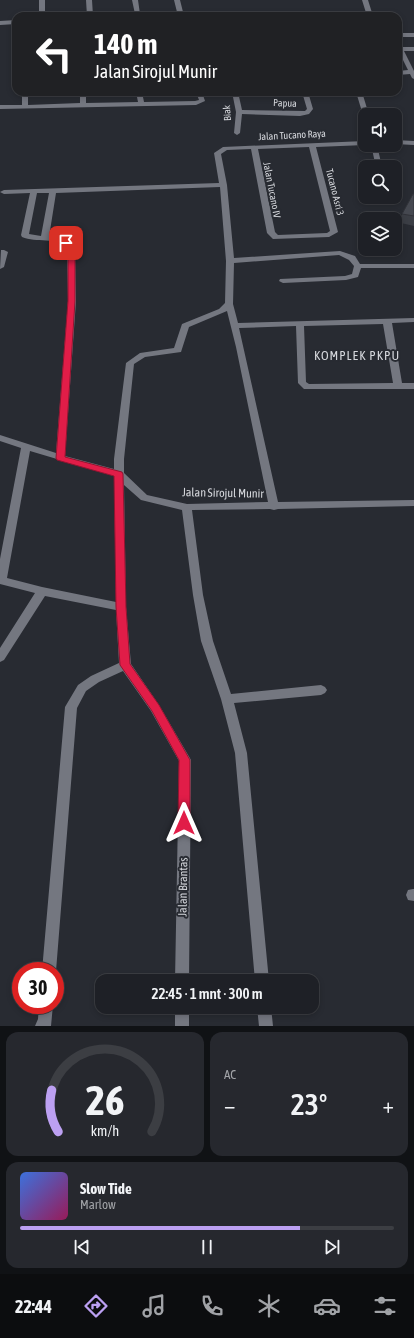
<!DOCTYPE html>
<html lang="id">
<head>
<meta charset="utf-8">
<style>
	:root { --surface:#1e2026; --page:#26282e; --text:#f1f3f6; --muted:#a1a3a7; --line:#3c3e43; --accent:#bca0f2 }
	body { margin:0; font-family:"Asap Condensed",sans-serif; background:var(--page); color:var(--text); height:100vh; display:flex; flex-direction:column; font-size:15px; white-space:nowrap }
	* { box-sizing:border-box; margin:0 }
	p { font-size:13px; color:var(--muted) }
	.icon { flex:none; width:22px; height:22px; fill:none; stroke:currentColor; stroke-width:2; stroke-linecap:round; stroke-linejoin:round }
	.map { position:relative; height:1026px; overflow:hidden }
	.panel { display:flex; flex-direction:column; gap:6px; padding:6px; background:#101215; flex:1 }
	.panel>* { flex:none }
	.top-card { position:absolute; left:12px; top:12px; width:390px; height:84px; border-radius:12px; box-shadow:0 2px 6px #0003,0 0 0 1px var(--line); background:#202124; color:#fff; overflow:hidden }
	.controls { position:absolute; left:358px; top:108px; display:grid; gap:8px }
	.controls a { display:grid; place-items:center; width:44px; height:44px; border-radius:8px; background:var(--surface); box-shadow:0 2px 6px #0003,0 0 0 1px var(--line); font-size:20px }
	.speed { position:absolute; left:12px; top:962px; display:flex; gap:8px; font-size:20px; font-weight:700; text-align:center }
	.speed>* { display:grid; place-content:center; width:52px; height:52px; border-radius:50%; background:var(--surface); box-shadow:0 2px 6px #0003,0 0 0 1px var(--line); line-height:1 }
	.speed .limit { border:6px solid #d22; background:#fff; color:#111 }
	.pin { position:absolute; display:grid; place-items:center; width:34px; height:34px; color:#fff; margin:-17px; border-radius:8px; box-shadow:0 2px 6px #0006 }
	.me { position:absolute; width:44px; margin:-22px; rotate:0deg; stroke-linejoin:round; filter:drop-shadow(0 0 3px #0008) }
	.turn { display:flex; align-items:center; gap:14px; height:84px; padding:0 16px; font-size:18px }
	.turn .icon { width:52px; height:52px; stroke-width:2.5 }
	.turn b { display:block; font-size:28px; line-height:34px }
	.big { font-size:30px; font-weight:600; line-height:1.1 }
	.panel .tile { flex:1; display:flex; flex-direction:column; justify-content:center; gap:6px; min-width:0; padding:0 14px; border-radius:12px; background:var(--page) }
	.panel .dial { align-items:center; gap:0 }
	.dial svg { height:104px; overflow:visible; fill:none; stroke:var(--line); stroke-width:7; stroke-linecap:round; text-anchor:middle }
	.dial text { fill:var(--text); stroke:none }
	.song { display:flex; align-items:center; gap:12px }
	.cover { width:48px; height:48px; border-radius:6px; background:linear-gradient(135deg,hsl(220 70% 55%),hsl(330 70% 35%)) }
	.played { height:4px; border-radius:2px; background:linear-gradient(90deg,var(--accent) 75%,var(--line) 75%) }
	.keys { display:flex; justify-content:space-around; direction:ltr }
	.heat { display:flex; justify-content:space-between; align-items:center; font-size:22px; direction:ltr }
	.panel .tiles { flex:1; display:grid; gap:6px; grid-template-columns:1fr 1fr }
	.tile:last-child { grid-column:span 2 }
	.trip { position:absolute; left:95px; top:974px; width:224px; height:40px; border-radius:12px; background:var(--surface); box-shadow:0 2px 6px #0003,0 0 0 1px var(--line); font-weight:600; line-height:40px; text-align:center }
	.tabs { display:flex; height:64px; justify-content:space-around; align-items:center; background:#0c0d0f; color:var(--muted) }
	.tabs .icon { width:28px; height:28px }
	.tabs .active { color:var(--accent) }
	.tabs b { font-size:18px; color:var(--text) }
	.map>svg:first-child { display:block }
</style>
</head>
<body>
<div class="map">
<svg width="414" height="1026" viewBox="0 0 414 1026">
	<rect width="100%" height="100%" fill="#282b32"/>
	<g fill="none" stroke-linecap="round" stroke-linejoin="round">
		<!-- street -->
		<path fill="#747780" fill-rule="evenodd" d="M39,0h6v16h-6z
			M86,0h6l1,16h-6z
			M132,0h6l2,14 37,-2 -3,-12h6l4,16 -6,-1 -48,1 5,-2z
			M362,0h6l5,16h-6z
			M16,20v4l-16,1v-4z
			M398,33h16v4h-16z
			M398,42l4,5h12v4h-10l10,20v8l-2,-1 -2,-4 -12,1v-4l10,-1 -10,-20z
			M22,92h6v13l52,-2v-11h6v11l52,-1 -2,-10h6l2,10 51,-1 4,-1 -3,-8h6l3,9 -9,4 -196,4v-4h22z
			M232,92h6l4,18 63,1 2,-2 -5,-17h6l5,17 -4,5 -9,2 -58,-2 -2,19 -3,2 -3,-2 2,-21z
			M356,92h6l7,23h-4v2l-2,-2z
			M395,140l19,1v4l-19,-1z
			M365,141v4l-49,2 22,85 -9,5 -56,2 -6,-6 -16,-84 -24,1 -6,4 6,31 7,73 106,-7 15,5 5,8h54v4h-53l-3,9 -12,3 -63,3 -4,-2 1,-2 65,-3 7,-2 2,-8 -5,-6 -10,-5 -105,8 -1,41 5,19 176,-5v4l-22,1 10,60h12v6h-110l-6,-6 -2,-57 -57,2 39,174 136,-2v6l-136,3 -4,1 -4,-1 -78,1 11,85 10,46 18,53 90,-9 4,2 2,3 -2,3 -4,2 -87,8 13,50 22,228h-14l-20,-228 -14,-54 -20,-58 -8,-46 -11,-85 -41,-10 -17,-15 2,122 5,57 28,41 32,55 -2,221h-14l4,-220 -28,-50 -28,-40 -24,11 -13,9 -9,17 -21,263 -1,3v-3h-13l23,-264 13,-22 13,-9 28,-13 -3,-53 -71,-14 -41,64 -4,2v-14l35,-55 -35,-9v-25l21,-111 -21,-7v-6l56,18 12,-152 -1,-54c-10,-10 -31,-4 -45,-10l-1,-2 9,-42 -26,1 -4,-2 4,-2 215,-7 -5,-30 9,-6zM309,147l21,84 -3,2 -49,2 -3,-3 -17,-83zM220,187l6,74 -1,42 -6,6 -37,15 -8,24 -34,5 -14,10 -12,96v10l-49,-13 11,-155 -1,-54c-7,-8 -16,-9 -26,-10l7,-44zM37,193h12l-8,43 -12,-2zM227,311l9,36 32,155 -81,2 -40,-9 -23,-22v-14l10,-95 11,-7 36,-5 8,-25zM383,324l10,59 -84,1 -3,-2 -2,-56zM30,451l84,25 2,126 -74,-15 -35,-9z
			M371,145h6l5,22h-6z
			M1,250h3l4,2 -4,15 -4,2z
			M413,889h1v12l-6,-1 -2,-5 2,-5z
			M39,1005h14l-2,21h-16l3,-7z
			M175,1007h14v19h-14z
			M257,1007h14l2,19h-14z"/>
	</g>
	<!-- wall -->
	<path fill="#3b3e45" d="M414,194v32l-13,-3 1,-9z"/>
	<!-- building -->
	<path fill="#454850" stroke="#303238" d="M413,194h1v22l-12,-2z"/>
	<!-- route -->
	<path fill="#e11d48" stroke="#92132f" d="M63,241h5l7,6v54l-10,156 57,15 1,2 3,133 4,57 29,41 31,55v63l-2,4 -4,1 -4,-1 -2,-4 1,-63 -27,-49 -32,-46 -4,-58 -2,-131 -57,-16 -1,-2 12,-157v-53l-6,-5z"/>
	<g text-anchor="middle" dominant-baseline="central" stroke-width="4" stroke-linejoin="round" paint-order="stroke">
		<!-- far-street labels -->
		<g font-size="10" fill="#d5d7dc" stroke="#282b32">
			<text transform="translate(285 103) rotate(2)">Papua</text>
			<text transform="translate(227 113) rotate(-93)">Biak</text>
			<text transform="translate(292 135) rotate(-3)">Jalan Tucano Raya</text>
			<text transform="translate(272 190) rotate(79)">Jalan Tucano IV</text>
			<text transform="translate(335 192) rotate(76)">Tucano Asri 3</text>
		</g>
		<!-- street labels -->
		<g font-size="12" fill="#d5d7dc" stroke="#282b32">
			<text transform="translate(223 493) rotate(1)">Jalan Sirojul Munir</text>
			<text transform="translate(183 887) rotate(-89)">Jalan Brantas</text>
		</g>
		<!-- neighbourhood labels -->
		<g font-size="13" letter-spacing="1" fill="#d5d7dc" stroke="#282b32">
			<text x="357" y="355">KOMPLEK PKPU</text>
		</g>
	</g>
</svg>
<div class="controls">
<a><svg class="icon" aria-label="sound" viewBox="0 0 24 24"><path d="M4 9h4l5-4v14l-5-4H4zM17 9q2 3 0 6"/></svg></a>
<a><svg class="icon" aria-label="search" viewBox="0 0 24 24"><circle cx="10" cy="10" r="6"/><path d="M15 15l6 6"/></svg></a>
<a><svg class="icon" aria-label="layers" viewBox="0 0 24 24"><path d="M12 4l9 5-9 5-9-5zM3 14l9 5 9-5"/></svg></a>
</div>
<div class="speed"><div class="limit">30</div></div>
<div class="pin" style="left:66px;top:243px;background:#d93025"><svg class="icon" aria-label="arrive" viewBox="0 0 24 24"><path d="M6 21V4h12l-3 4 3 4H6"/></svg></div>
<svg class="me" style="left:184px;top:823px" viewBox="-20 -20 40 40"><path d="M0-17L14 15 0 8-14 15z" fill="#e11d48" stroke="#fff" stroke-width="4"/></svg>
<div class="trip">22:45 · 1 mnt · 300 m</div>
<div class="top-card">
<div class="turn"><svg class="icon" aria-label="left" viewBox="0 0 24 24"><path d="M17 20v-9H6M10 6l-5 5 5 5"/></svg><div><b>140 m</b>Jalan Sirojul Munir</div></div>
</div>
</div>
<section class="panel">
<div class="tiles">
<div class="tile dial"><svg viewBox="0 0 100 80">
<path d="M14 69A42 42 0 1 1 86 69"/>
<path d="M14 69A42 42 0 0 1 9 37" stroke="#bca0f2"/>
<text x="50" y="56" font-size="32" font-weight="700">26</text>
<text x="50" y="72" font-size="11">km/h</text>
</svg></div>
<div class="tile"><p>AC</p>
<div class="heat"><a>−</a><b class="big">23°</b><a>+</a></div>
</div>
<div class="tile">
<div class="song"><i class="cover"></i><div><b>Slow Tide</b><p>Marlow</p></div></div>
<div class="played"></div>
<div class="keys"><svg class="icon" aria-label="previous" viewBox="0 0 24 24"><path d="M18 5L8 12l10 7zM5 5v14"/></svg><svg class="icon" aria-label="pause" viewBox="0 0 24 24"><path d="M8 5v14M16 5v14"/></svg><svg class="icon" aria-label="next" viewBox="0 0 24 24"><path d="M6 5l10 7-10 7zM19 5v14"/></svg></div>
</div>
</div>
</section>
<nav class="tabs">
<b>22:44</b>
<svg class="icon active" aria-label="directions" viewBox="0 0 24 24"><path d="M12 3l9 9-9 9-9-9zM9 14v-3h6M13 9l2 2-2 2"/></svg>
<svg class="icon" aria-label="music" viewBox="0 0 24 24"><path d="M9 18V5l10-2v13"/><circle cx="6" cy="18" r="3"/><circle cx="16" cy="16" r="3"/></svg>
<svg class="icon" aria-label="phone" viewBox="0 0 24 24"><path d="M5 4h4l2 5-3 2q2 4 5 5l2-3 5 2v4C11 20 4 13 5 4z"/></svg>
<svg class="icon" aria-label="climate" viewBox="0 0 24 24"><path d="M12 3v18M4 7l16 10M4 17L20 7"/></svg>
<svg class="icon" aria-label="car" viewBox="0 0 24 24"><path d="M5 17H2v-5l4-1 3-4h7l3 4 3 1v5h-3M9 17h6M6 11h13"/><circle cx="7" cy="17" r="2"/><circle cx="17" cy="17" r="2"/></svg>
<svg class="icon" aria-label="filters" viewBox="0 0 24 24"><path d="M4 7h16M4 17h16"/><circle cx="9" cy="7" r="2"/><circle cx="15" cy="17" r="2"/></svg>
</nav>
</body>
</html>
